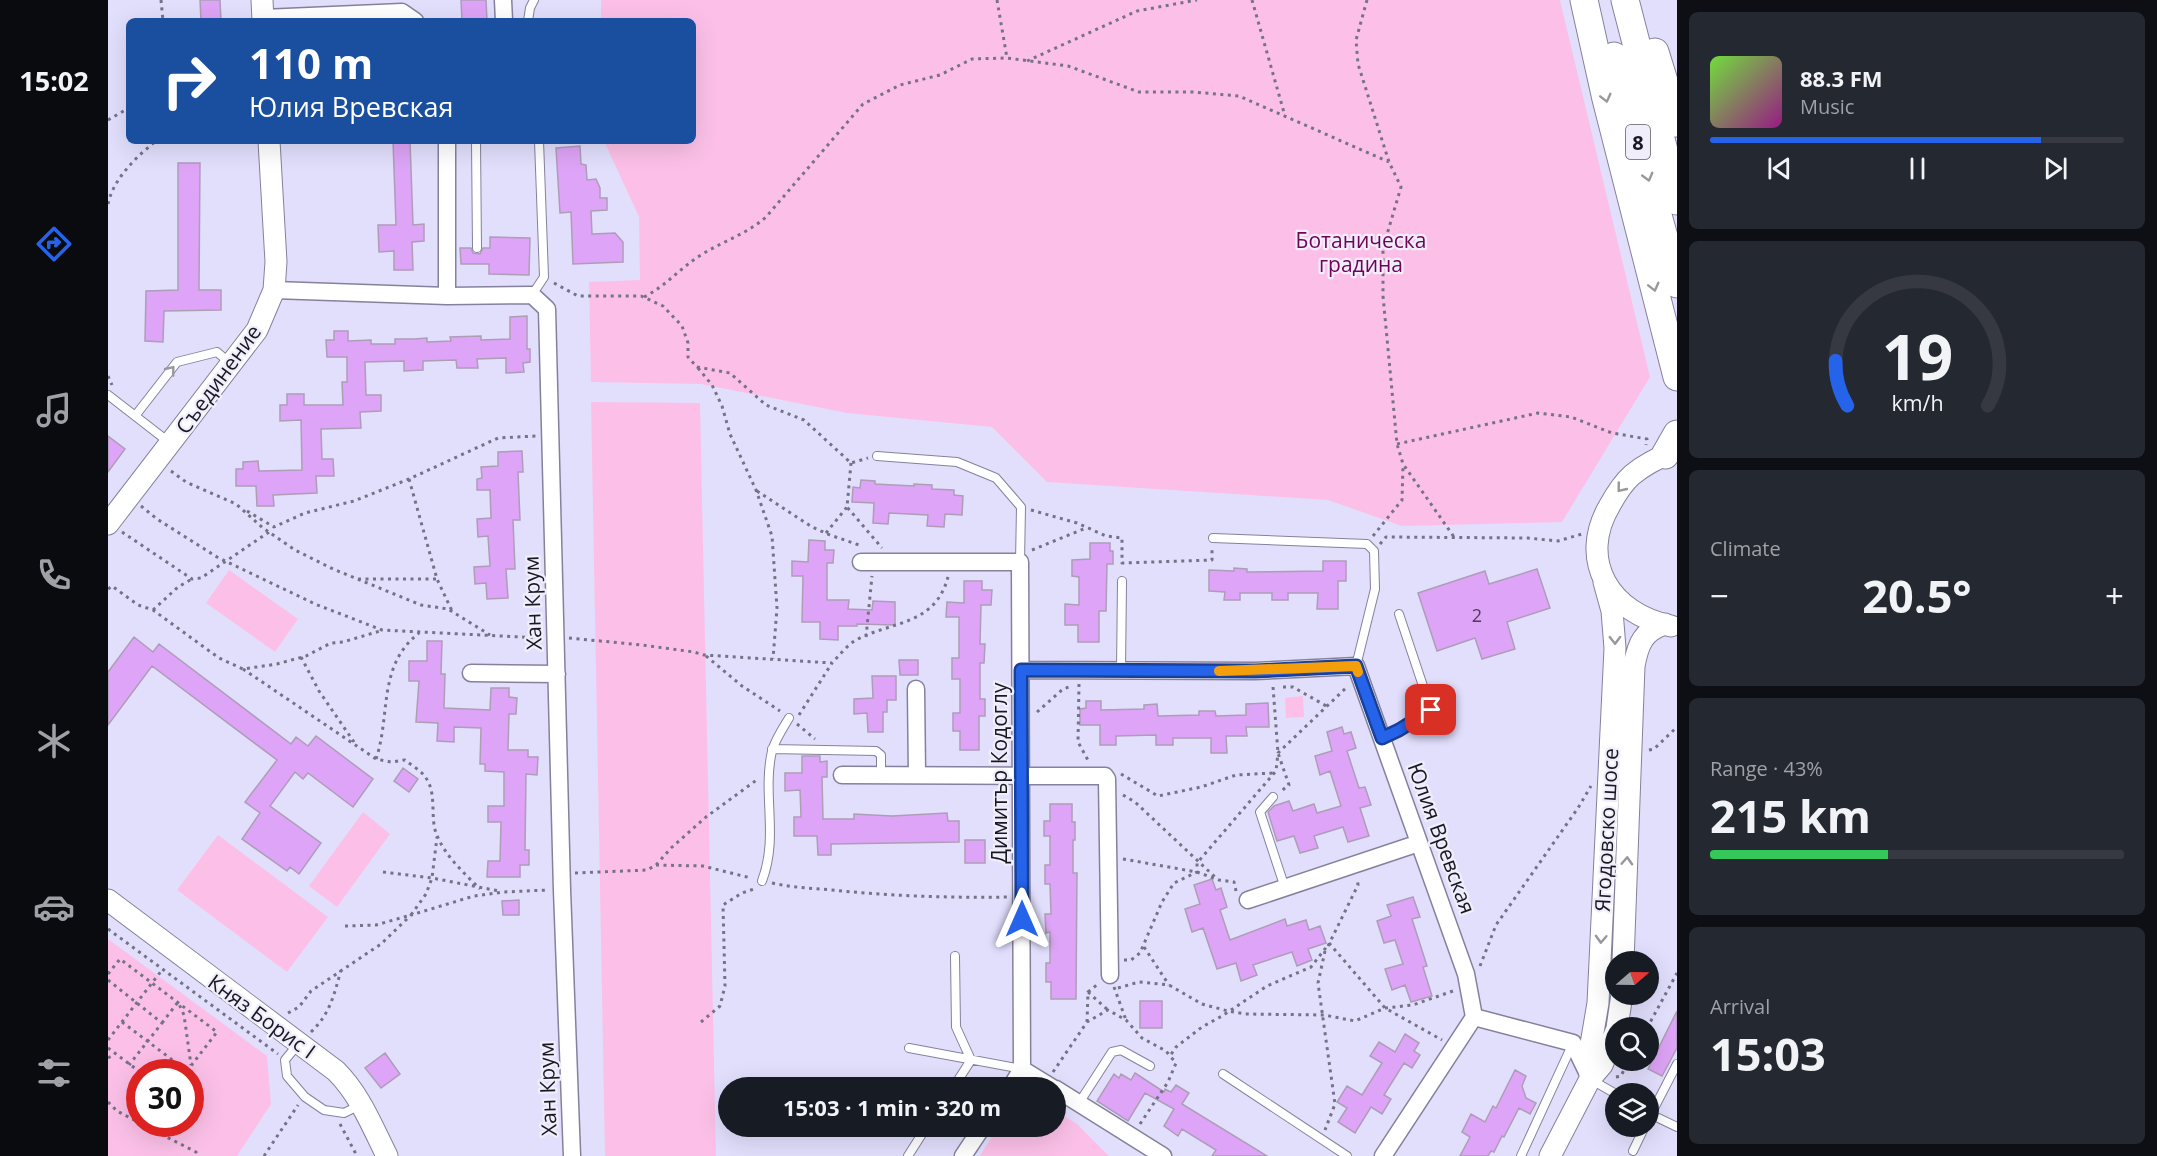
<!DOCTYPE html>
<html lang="en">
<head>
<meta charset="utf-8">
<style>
	:root { --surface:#171b24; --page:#242831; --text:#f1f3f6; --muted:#9ea1a6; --line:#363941; --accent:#2563eb }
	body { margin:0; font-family:"Open Sans",sans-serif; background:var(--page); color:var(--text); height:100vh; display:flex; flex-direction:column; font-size:22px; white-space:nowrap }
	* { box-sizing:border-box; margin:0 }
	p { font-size:20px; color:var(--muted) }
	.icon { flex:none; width:33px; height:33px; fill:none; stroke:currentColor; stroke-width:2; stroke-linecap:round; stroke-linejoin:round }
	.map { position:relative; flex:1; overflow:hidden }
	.sheet { display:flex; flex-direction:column; gap:12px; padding:12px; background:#0d0f14; width:480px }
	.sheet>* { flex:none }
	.banner { position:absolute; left:18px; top:18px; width:570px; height:126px; border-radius:9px; box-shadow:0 6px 24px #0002; background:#1a4fa0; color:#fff; overflow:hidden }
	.needle { width:39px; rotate:70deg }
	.buttons { position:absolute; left:1497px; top:951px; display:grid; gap:12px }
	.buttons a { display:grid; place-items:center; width:54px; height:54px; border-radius:50%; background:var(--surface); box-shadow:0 6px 24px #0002; font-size:30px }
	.speed { position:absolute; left:18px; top:1059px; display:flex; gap:12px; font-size:30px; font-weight:700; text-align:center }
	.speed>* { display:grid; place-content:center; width:78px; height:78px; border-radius:50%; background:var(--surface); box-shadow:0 6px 24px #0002; line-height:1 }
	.speed .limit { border:9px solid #d22; background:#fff; color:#111 }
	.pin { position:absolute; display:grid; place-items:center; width:51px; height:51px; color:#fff; margin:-26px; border-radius:12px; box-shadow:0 3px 9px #0006 }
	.me { position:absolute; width:66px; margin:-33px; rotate:0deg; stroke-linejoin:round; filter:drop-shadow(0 0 4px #0008) }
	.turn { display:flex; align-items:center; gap:21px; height:126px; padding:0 24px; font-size:27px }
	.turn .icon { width:78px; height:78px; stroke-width:2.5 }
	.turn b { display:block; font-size:42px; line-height:51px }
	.big { font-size:45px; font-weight:700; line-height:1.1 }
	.sheet .widget { flex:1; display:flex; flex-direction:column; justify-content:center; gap:9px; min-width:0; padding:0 21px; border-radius:9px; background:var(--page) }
	.sheet .dial { align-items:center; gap:0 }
	.dial svg { height:156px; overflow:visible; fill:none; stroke:var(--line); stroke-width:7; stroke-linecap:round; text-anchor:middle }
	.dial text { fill:var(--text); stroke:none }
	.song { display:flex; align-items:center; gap:18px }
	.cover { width:72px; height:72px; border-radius:9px; background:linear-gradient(135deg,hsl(100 70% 55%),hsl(310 70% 35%)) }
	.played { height:6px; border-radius:3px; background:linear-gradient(90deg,var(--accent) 80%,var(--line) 80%) }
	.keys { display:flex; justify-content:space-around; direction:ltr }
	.heat { display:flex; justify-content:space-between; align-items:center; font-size:33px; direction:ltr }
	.charge { height:9px; border-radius:4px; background:linear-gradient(90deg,#34c759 43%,var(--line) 0) }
	.trip { position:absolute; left:610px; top:1077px; width:348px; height:60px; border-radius:30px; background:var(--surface); box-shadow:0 6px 24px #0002; font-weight:700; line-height:60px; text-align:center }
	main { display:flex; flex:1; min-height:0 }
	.menu { display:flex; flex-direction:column; width:108px; justify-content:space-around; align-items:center; background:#090b0e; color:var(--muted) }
	.menu .icon { width:42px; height:42px }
	.menu .current { color:var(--accent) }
	.menu b { font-size:27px; color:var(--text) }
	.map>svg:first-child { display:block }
</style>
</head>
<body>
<main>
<nav class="menu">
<b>15:02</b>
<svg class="icon current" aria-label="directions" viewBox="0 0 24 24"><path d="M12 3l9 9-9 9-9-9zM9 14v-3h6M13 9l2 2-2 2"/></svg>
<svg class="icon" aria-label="music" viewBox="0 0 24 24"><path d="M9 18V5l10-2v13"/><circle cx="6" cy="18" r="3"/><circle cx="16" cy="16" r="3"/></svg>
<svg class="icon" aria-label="phone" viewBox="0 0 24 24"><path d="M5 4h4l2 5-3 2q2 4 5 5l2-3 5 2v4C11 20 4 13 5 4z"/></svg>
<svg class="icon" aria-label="climate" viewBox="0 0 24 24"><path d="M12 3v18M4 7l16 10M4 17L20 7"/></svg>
<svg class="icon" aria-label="car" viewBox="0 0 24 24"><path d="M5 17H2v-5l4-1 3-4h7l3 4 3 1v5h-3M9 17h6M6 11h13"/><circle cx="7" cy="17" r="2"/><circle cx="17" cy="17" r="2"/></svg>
<svg class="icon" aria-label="filters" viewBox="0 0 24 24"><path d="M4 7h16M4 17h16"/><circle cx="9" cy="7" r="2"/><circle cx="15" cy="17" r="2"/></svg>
</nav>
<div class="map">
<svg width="1569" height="1156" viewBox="0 0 1569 1156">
	<rect width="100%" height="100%" fill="#e2dffd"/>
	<!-- green -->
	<path fill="#fcc0e8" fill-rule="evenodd" d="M493,0h959l90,377 -88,145 -160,4 -74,-26 -281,-18 -55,-55 -145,-14 -146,-29 -110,-2 -2,-100 51,-2 -1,-63 -35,-76h89v-120h-92z
		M483,402l109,1 16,753h-111z
		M121,570l69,49 -23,33 -69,-49z
		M1195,696l1,21 -18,1 -1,-20z
		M255,812l27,22 -53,73 -28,-21z
		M110,835l110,82 -41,55 -110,-82z
		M0,939l159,117 4,48 -34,52h-129zM82,1072v52h-50v-52z
		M948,1111l21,13 32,32h-129l18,-29 58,-1z"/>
	<!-- building -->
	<path fill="#dea4f7" stroke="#ae9db7" stroke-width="1.5" d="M92,0h20l1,21h-20z
		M353,0h25l1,21h-25z
		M285,141h17l3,84 11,-1v17l-12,1 1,28h-19v-19l-15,1 -1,-27h18z
		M472,146l1,18 5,1 1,15 9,-1 4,9v10h7v12l-16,1 1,23 23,-1 8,9v20l-50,2 -2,-52 -11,1 -4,-65z
		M70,163h22l-1,127h22v20l-57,1 -1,31 -18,-1 1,-50 32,-1z
		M382,237l40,1 -1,37 -40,-1v-10h-28l-1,-16h11l2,5 7,1 3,-6h7z
		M419,316v33h3v13l-7,1 1,9 -18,1v-15l-29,1 1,9h-21l-1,-8 -33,1v9l-19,1v-10l-39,1 1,33h15v16l-21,1 1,16 -40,1 1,30h11l1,17h-18l1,17 -44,2 1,11h-17l-1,-20h-20v-17h7v-7l15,-1 1,10 43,-1 -1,-50 -21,1v-16h7v-11h17v11h39l-1,-23h5v-25h-20l-1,-17h8v-9h14v10l23,-1v4h24v-5h19l13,-1v4l24,-1 -1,-4 31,-1v4l29,-1v-22z
		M0,436l17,13 -17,23z
		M414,451l1,21h-5l2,48h-7l2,49h-9l2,29 -21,1 -1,-16 -11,1 -1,-17 16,-1 -2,-30 -10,1 -1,-18 14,-1 -1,-28h-13v-11l5,-1 -1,-11 17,-1v-14z
		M753,480l14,1v3l39,2v-2l18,1v4l22,1v5l9,1 -1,19 -17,-1 -1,13 -17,-1 1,-11 -39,-2 -1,11 -15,-1 1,-20 -22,-1 1,-15 7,1z
		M701,540l16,1v9h9l-1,13h-6v37h22l-1,9 24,1 1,-9 22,1v23l-38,-1v2h-19v14l-18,-1v-17h-18l1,-46h-11v-15l16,1z
		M982,543h20v8h3v13h-6l-1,47h-7v31h-21v-17h-13v-21l14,1v-28l-7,-1v-16l18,-1z
		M1215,561h23v20h-8v28h-21l1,-16h-30v7h-16v-7h-32v7h-16l1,-8 -16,-1v-21l25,1v-3l13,1v3l76,-1z
		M1429,569l13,39 -43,14 8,27 -33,10 -7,-21 -38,13 -19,-58 67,-22 4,13z
		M856,581h18v9h10l-1,15h-10l-1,39h5l-1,19h-4v36h5v17h-6v34h-19v-19h-7v-18h7v-34h-8v-21h7v-41h-13l1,-15 17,1z
		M26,637l19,15 6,-8 132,100 5,-7 12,9 8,-10 57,43 -20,28 -45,-34 -5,6 -8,-7 -25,34 51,37 -22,31 -9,-7 -3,4 -45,-32 18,-26 -15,-11 32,-42 -125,-94 -44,59v-53z
		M319,641h15l-1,33h4l-1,34 46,2 1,-22h18v9l8,1 -1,16h-7l-1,36h20v7h10l-1,18 -11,-1 -1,76h4v15h-9v12h-33l1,-16h12l1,-39h-13v-16h16v-34l-19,-1v-7h-5l1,-36 -27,-1v15l-17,-1 1,-18 -22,-1 3,-41h-10v-20h18z
		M791,660h19v15h-18z
		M764,676h24v24h-9v12h-4v20h-15l-1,-19 -13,1v-15l19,-1z
		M978,701h15v9l43,-1v-4l13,-1 1,12 41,-1v-4h16l1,5 30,-1v-11l22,-1 1,24h-23l1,9h-21l1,17h-16v-15h-38v7h-17v-10l-40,1v9h-16v-20h-20v-16l6,-1z
		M1234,727l2,7 7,-2 5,16 -9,3 12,37 6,-1 6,18 -11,3 9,28 -21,6 -5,-15 -29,9 4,12 -18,5 -6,-17 -17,5 -9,-29 6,-6 15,-5 4,10 21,-7 3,9 24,-7 -11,-35 -10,4 -5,-19 17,-5 -5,-19z
		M694,756h18v6l7,-1v16h-5l1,42h31v-5l38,2 55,-3 1,8h11v21l-128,2v11h-13l-1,-19h-23v-19h7l-1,-27 -15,1v-18h17z
		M295,768l15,11 -9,13 -15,-11z
		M942,804h22v18h3v18h-2v33h4l-1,126h-25v-17h-5v-19h4v-31l-4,1 -1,-19h6l-1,-30h-5v-19h5v-29h-6v-15h6z
		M857,840h20v23h-20z
		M1104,879l4,11 5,-2 6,19 -7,3 10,30 55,-21 2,7 19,-6 3,10 11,-4 6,17 -18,6 4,11 -15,6 -5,-14 -39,13 4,10 -16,6 -5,-18 -19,6 -14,-41 -11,4 -7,-23 15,-5 -6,-19z
		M1305,897l7,20 -8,2 15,47 -4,1 9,29 -21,6 -6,-17 -13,5 -7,-21 18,-5 -8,-24 -11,3 -7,-22 14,-5 -4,-11z
		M411,900v15h-16l-1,-14z
		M1032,1001h22v27h-22z
		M1569,1011v37l-15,28 -14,-7z
		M1297,1034l14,9 -5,8 6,4 -8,13 -8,-5 -20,32 7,4 -9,15 -11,-7 -16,26 -17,-11 9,-14 -10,-6 10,-16 15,9 20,-32 -12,-7 9,-14 16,10z
		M277,1053l15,21 -19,14 -16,-20z
		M1407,1070l11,6 -4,10 4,12 10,5 -6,11 -11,-6 -15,29 -2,-1 -8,16 -3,-1 -3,5h-28l10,-19 -8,-5 9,-18 14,8 8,-16 3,2z
		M1027,1073l29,19 1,-3 6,3 5,-7 13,8 -7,11 85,52h-55l4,-6 -34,-21 -4,7 -14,-10 10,-17 -29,-16 -17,28 -31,-20 17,-27 5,4 2,-4 10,6z"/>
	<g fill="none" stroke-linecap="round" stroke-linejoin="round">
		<!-- service casing -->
		<g stroke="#85819d" stroke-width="10">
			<path id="service" d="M420,21l2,-13 4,-8
				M368,141l1,107
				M424,295l12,-18 -5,-136
				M0,395l62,48
				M27,416l42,-54 40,-10 14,12
				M769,456l80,6 39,16 25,29 -1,55
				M1105,538l154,6 7,7 1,38 -19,77
				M1013,670l1,-89
				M1274,738l17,-8 32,-20 -32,-96
				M664,749l104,2 5,4v20
				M1165,797l-13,15 25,76
				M654,881c17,-45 0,-86 10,-130 3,-11 11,-23 17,-33
				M191,1043l-14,17 2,16 18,21 19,13 20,3 18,-9
				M801,1048l113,21
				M1115,1074l124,82
				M1482,1079l26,15
				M845,1088l18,-28 -15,-33 -1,-71
				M971,1103l33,-51 9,-2 29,16
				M1540,1113l29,14
				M1540,1120l29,-56
				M1525,1151l12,-25
				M800,1156l19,-30
				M1413,1156l52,-113"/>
		</g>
		<!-- minor casing -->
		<g stroke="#85819d" stroke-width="19">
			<path id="minor" d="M395,0l1,21
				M155,18l139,-6 13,9
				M339,141v155l85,-1 15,14 15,581 10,266
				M166,290l173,6
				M753,562h159l2,507 -12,19
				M913,670l234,1 101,-5 110,308 8,43 -91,139
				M363,673l86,1
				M808,689l1,86
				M734,775l263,1 2,3 3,196
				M1140,900l171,-57
				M1366,1017l99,26 15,31
				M914,1069l31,19
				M948,1089l107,67
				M855,1156l20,-30"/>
		</g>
		<!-- tertiary casing -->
		<g stroke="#85819d" stroke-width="23">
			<path id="tertiary" d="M154,0l1,21
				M0,524l149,-194 17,-40 2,-28 -7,-121
				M1563,626c-61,-12 -94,-66 -61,-121 6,-11 13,-22 22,-30 13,-11 30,-19 45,-25
				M0,900l228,171c24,24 36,55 51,85
				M1515,962l11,-296c4,-22 9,-35 31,-42
				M1509,1028l5,-34
				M1482,1079v-29l8,-47 17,-355 -3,-37 -8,-29
				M1442,1156l40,-77 12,-14 14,-34"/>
		</g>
		<!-- primary casing -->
		<g stroke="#85819d" stroke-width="29">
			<path id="primary" d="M1476,0l22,99 71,278
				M1517,0l52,201
				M1547,52l22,71
				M1506,56l63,228
				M1557,455l12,-21"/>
		</g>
		<!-- path -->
		<path stroke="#747285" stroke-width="3" stroke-dasharray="3 4.5" stroke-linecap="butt" d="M53,0l2,21
			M889,0l10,58
			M1144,0l33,116
			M1259,0l-11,40 2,24 31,98 12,25 -18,61v48l14,148 6,20 51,73
			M919,61l110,-50 60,-11
			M0,120l21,-12
			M0,204c5,-25 29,-48 48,-63
			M446,283l24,13h63l22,10 19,20 6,17v14l9,10 33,6 36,32 38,15 47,43 17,-5
			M536,297c22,-11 36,-29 57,-42 22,-14 46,-21 65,-38l97,-113 37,-19 40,-10 32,-16 35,-1 61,8 71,26h54l46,4 150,66
			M590,368l14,17 10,21 8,28 26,56 16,46 5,72 -4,51
			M0,376l4,9
			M1289,444l141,-31 33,4 41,16 35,6 -1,6
			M743,463l-4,44 35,41
			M63,471l15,11 50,22 27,24 32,22 38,19 88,36 27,4 42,26
			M301,479l28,100 15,32
			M649,491l55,36 18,8 32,11
			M33,506l16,13 60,38 98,47 67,26 159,8
			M923,510l46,13 29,13 16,2v25l90,-3v-11
			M139,511l27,16 31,-14 49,-12 55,-22 89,-41 38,-2
			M14,532l70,47 9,-1 68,-46
			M718,533l21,-26
			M1265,536l29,-36 1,-34
			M1272,544l6,-7 142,1 30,3 24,-7
			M924,550l54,-22
			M250,579h79
			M0,589l4,-3 26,19 15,5 66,48 24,11 34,-5 29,-8 25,-13 12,-1 37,-11
			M45,610l25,-23 14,-8
			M758,637l6,-61
			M461,638l73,7 52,7 10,3 128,8c7,-7 15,-18 24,-23 35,-19 79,-14 92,-63
			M598,656l36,30 38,25
			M193,657l18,34 35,51
			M135,669l133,90 15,3 14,-2c6,5 17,11 21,18 11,16 4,38 10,55 8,22 28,40 44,56
			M971,684l-1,58 11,20
			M1165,687l5,66 11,32 -9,7
			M1175,687h10l35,20
			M929,712l26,-23 6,-2
			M691,715l33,-52
			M689,724l18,15
			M1541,750l5,-1 23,-22
			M268,759c15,-44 1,-93 43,-126
			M1013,774l37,22 43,-9 35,-12 37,-2
			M1015,795l12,7 81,76
			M1015,859l74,13 22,8 15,2 2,9
			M548,865l47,1 48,12
			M275,872l49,6 67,13
			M467,873l72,-3 9,-5 15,-17 35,-31 52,-38
			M664,883c21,5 40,5 60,7 59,6 117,8 176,7
			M237,926l31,-1 35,-10 15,-21 6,-16 5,-41
			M0,929l170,125
			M1221,943l56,65 57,32
			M1220,946l30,-61 -1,-7
			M1036,947l25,38
			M1217,951l-7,32 17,121 -10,26
			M1016,960h7l9,-7 22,-51 12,-19 23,-11v-9l79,-92 2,-18 70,-67
			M1372,966l16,-41 82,-117 13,-22
			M0,974l12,-15 97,73 -30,39
			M0,980l54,43 -33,42
			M1006,987l12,33
			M1010,988l21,-6 30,3 33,19 26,7 17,3 79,1 31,6 30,-13 28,-3 40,-14
			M980,992l20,18
			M180,1013l11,-6 12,-16 70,-47 30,-29 63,-19 30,-4 44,-2
			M14,1022l65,49 -2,1
			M593,1022l19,-16 5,-20 -2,-81 19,-12 12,-4
			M979,1022l1,-30 10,-8
			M54,1023l16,-21 6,13 7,50
			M1539,1028l30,-55
			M203,1032c19,-18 23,-37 30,-62
			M0,1040l54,-70
			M0,1048l32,24
			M0,1058l7,-4
			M945,1072l34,-50 21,-12 18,10 16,18 24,13 4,5
			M1508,1077l5,-1 8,-16
			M0,1102l9,9 23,12
			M33,1124l55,28 3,4
			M232,1124l17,32
			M1032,1124l28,-42 8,-19 -6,-7 6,-9 26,-20 20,-11 45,-30 44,-19 17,-22
			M156,1156l34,-51"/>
		<!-- service -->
		<use href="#service" stroke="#fff" stroke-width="8"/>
		<!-- minor -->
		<use href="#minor" stroke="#fff" stroke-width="16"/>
		<!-- tertiary -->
		<use href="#tertiary" stroke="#fff" stroke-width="21"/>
		<!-- primary -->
		<use href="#primary" stroke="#fff" stroke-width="27"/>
	</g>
	<!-- one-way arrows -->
	<defs><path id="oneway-chevron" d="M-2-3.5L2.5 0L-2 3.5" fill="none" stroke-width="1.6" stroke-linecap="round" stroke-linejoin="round" transform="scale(1.5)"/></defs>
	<g stroke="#98979c">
		<use href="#oneway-chevron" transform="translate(1498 98) rotate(76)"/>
		<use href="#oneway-chevron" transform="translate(1540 177) rotate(75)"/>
		<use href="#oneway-chevron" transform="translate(1546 287) rotate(76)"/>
		<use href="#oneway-chevron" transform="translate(63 370) rotate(-51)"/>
		<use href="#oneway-chevron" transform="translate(1513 488) rotate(129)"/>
		<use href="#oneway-chevron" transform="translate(1507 640) rotate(89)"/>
		<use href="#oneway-chevron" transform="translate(1519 861) rotate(-87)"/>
		<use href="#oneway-chevron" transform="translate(1493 939) rotate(93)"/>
	</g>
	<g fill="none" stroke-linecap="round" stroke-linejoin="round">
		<!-- route casing -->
		<g stroke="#184099" stroke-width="15">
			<path id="route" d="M914,919l-1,-249 234,1 101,-5 26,72 17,-8 32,-20"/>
		</g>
		<!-- route -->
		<use href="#route" stroke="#2563eb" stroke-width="10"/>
		<!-- slow -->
		<path stroke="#f59e0b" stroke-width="10" d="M1111,671l137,-5 2,6"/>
	</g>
	<g text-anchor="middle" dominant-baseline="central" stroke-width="4.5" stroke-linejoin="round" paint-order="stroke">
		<!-- number labels -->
		<g font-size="18" fill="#4a3b57">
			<text x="1369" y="615">2</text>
		</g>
		<!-- shield labels -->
		<rect fill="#f0eefb" stroke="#5a5863" stroke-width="1.5" x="1518" y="125" width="24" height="34" rx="4.5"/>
		<g font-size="20" font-weight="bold" fill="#191822">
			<text x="1530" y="142">8</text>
		</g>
		<!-- park labels -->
		<g font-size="21" fill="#70025a" stroke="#f0eefb">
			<text x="1253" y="240">Ботаническа<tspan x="1253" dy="24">градина</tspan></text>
		</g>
		<!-- street labels -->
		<g font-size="21" fill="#191822" stroke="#f0eefb">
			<text transform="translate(110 379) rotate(-54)">Съединение</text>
			<text transform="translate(424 603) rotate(-92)">Хан Крум</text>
			<text transform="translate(891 773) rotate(-90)">Димитър Кодоглу</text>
			<text transform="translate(1498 830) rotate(-87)">Ягодовско шосе</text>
			<text transform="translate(1334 838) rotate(70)">Юлия Вревская</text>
			<text transform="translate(154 1016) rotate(36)">Княз Борис I</text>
			<text transform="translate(439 1089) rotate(-92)">Хан Крум</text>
		</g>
	</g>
</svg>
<div class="buttons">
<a><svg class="needle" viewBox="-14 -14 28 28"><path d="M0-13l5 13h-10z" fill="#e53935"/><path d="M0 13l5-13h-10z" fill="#9ea1a6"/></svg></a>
<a><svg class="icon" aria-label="search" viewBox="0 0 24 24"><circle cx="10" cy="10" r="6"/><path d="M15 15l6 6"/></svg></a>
<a><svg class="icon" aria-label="layers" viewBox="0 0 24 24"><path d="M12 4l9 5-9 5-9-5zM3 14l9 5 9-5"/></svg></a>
</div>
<div class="speed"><div class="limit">30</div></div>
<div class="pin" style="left:1323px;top:710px;background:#d93025"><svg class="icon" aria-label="arrive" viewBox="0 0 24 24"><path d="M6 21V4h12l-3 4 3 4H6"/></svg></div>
<svg class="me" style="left:914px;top:919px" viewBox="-20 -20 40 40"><path d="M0-17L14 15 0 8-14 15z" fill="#2563eb" stroke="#fff" stroke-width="4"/></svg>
<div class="trip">15:03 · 1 min · 320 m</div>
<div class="banner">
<div class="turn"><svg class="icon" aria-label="right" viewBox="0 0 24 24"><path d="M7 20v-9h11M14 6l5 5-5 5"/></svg><div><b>110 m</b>Юлия Вревская</div></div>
</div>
</div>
<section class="sheet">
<div class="widget">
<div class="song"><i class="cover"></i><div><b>88.3 FM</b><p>Music</p></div></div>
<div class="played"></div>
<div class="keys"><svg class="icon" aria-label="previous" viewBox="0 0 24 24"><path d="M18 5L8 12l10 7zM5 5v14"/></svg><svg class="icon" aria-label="pause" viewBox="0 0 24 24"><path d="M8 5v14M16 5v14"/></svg><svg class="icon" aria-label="next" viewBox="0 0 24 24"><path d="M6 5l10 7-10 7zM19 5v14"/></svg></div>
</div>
<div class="widget dial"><svg viewBox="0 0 100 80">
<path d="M14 69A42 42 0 1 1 86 69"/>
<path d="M14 69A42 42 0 0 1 8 46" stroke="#2563eb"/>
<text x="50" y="56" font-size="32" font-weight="700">19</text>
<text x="50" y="72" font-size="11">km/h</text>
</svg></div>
<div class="widget"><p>Climate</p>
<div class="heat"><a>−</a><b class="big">20.5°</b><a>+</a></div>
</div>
<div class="widget"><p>Range · 43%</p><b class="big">215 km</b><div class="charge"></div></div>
<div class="widget"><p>Arrival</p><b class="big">15:03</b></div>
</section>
</main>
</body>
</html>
